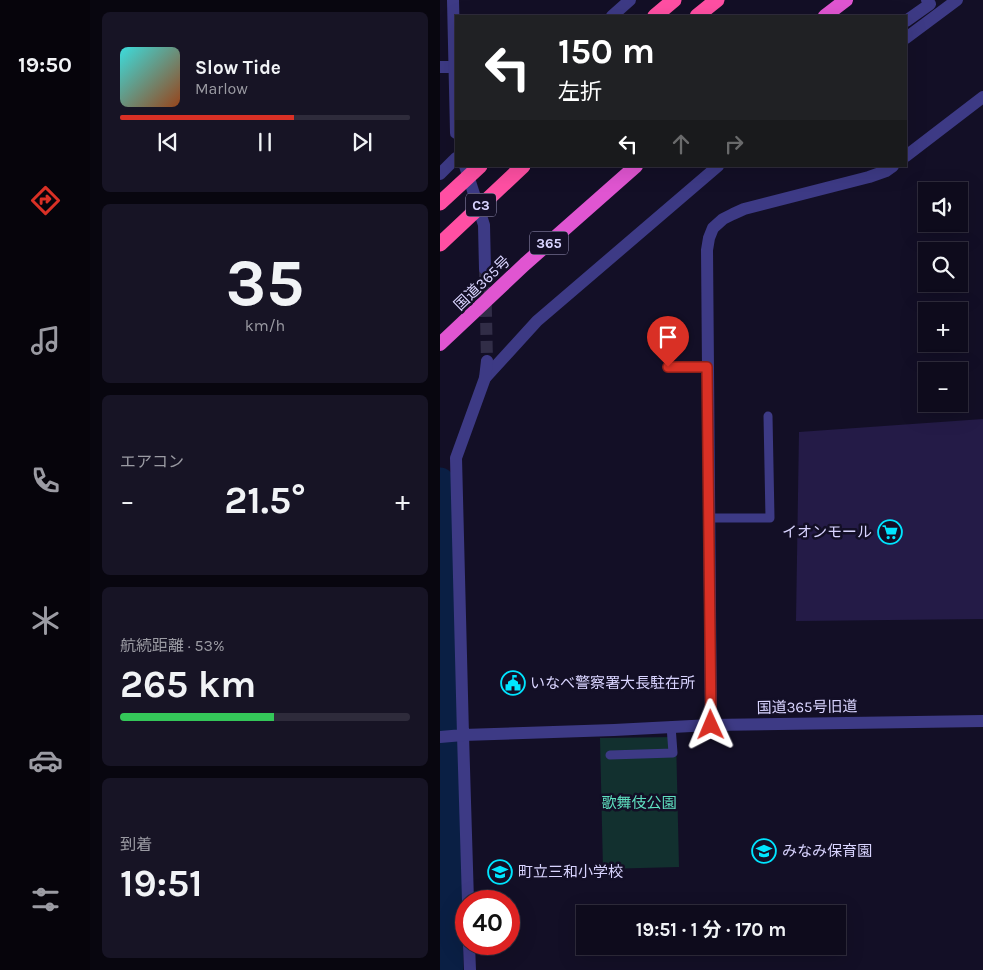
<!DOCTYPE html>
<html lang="ja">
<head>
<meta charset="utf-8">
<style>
	:root { --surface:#0e0b1c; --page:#171425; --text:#f1f3f6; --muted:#9b9ba3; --line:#2e2b3b; --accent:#d93025 }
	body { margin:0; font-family:Karla,"Noto Sans JP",sans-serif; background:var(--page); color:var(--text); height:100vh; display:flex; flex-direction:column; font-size:19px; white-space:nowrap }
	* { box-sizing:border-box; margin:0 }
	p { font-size:16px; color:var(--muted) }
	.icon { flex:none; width:28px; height:28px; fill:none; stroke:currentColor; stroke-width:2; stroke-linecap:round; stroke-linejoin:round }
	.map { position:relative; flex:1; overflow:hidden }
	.side { display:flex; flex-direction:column; gap:12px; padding:12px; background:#08060f; width:350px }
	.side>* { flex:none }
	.top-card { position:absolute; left:15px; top:15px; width:452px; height:152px; border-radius:0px; box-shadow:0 5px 20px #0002,0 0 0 1px var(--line); background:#202124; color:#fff; overflow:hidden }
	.tools { position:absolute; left:478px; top:182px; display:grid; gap:10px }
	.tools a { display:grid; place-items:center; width:50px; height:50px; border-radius:0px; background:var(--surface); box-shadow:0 5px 20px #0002,0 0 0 1px var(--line); font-size:25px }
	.speed { position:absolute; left:15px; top:890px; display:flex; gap:10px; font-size:25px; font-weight:700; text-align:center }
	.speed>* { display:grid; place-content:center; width:65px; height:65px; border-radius:50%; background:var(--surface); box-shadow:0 5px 20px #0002,0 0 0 1px var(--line); line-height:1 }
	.speed .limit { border:8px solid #d22; background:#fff; color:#111 }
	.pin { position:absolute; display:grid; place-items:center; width:42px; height:42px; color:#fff; margin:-51px -21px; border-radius:50% 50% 50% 0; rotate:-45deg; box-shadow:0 0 5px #0007 }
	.pin .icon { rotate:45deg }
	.me { position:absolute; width:55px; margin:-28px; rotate:359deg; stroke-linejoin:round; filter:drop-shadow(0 0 4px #0008) }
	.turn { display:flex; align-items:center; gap:18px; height:105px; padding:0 20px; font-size:22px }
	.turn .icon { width:65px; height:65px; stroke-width:2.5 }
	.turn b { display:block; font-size:35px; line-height:42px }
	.lanes { display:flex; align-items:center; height:48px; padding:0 20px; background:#0003; justify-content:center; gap:25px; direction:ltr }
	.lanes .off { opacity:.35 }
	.big { font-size:38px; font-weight:700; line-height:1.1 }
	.side .widget { flex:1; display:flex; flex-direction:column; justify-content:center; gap:8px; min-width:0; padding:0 18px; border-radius:8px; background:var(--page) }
	.side .dial { align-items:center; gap:0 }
	.dial b { font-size:65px; line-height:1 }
	.song { display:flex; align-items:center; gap:15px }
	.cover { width:60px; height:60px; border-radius:8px; background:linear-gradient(135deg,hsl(180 70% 55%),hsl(20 70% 35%)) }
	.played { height:5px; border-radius:2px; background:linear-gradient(90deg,var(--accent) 60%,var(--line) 60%) }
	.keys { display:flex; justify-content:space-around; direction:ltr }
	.heat { display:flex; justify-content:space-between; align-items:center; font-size:28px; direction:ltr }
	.charge { height:8px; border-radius:4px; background:linear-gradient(90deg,#34c759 53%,var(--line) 0) }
	.trip { position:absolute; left:136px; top:905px; width:270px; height:50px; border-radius:0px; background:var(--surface); box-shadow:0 5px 20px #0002,0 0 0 1px var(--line); font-weight:700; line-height:50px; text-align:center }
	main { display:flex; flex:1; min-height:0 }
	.menu { display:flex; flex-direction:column; width:90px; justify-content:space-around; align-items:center; background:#06040b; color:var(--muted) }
	.menu .icon { width:35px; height:35px }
	.menu .selected { color:var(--accent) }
	.menu b { font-size:22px; color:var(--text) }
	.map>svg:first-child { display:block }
</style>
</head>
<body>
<main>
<nav class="menu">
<b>19:50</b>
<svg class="icon selected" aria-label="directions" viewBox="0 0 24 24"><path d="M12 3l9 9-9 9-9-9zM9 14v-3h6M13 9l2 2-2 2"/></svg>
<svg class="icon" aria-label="music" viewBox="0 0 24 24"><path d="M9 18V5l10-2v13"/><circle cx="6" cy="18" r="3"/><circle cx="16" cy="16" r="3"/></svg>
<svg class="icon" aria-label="phone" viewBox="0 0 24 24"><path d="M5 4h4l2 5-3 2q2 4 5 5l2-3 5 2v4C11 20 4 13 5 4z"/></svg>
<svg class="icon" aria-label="climate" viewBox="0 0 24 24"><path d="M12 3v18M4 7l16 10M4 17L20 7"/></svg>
<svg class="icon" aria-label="car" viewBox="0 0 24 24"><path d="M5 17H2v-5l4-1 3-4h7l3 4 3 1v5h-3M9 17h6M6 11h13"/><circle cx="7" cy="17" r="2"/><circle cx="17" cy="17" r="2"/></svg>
<svg class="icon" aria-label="filters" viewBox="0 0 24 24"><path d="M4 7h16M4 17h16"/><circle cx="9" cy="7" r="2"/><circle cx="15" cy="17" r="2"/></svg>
</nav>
<section class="side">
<div class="widget">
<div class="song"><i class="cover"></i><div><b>Slow Tide</b><p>Marlow</p></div></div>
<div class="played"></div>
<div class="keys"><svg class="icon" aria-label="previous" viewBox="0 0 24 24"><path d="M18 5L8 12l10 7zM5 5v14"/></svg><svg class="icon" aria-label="pause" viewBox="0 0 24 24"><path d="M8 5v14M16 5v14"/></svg><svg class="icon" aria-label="next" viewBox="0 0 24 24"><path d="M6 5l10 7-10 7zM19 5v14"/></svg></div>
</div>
<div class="widget dial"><b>35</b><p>km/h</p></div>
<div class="widget"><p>エアコン</p>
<div class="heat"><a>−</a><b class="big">21.5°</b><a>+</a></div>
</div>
<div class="widget"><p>航続距離 · 53%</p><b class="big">265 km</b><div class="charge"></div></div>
<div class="widget"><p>到着</p><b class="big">19:51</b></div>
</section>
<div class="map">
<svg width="543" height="970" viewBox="0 0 543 970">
	<rect width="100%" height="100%" fill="#130f26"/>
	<!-- green -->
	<path fill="#12302f" d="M236,737l3,130 -76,2 -3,-131z"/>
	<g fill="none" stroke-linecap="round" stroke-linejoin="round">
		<!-- river -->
		<path stroke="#0a1f44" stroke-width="29" d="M0,482l8,280 1,208"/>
	</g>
	<!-- building -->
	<path fill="#241b47" d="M543,419v200l-187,2 3,-189z"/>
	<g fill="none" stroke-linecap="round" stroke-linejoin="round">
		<!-- tertiary-tunnel -->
		<path stroke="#312d47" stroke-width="12" stroke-dasharray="12 6" stroke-linecap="butt" d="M45,269l2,92"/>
		<!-- service -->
		<path stroke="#3d3a85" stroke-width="9" d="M228,367h39
			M269,518h61l-2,-102
			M170,755l63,-2 -2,-27"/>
		<!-- minor -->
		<path stroke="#3d3a85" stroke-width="12" d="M172,16l18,-16
			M466,21l24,-17 -3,-4
			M466,38l51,-38
			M0,67h15
			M0,174l16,-16
			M45,378l52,-57 181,-155
			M23,735l5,166
			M29,944l1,26"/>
		<!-- tertiary -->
		<path stroke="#3d3a85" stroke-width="12" d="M13,0l3,133
			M466,156l77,-59
			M25,166l19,59 1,44
			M271,725l-4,-475 2,-12 4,-10 10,-9 10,-5 11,-5 125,-32 17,-6 7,-5
			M23,735l-7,-277 29,-80 2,-17
			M0,737l23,-2 151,-5 97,-5 272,-4"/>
		<!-- trunk -->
		<path stroke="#e055d1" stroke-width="14" d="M385,16l21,-16
			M0,344l85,-80 111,-98"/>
		<!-- motorway -->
		<path stroke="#ff4fa3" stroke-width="15" d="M215,16l19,-16
			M257,16l20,-16"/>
		<!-- motorway-bridge -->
		<path stroke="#ff4fa3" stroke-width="15" d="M0,203l40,-37
			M0,244l83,-78"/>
	</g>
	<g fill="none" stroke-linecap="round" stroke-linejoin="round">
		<!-- route casing -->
		<g stroke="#8d1f18" stroke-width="12">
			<path id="route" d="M228,367h39l4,358"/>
		</g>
		<!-- route -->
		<use href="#route" stroke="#d93025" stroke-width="9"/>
	</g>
	<!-- icons -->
	<defs>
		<g id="supermarket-ring" transform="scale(1.25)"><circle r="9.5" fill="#130f26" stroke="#00e5ff" stroke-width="1.5"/><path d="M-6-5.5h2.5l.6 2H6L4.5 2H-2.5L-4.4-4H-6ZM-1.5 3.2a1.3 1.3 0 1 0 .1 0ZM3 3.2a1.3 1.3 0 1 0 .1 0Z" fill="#00e5ff"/></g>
		<g id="civic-ring" transform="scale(1.25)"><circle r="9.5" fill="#130f26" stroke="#00e5ff" stroke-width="1.5"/><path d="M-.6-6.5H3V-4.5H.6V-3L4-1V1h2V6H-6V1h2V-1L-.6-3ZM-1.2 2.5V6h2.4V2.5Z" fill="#00e5ff"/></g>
		<g id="school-ring" transform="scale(1.25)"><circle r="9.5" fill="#130f26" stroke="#00e5ff" stroke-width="1.5"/><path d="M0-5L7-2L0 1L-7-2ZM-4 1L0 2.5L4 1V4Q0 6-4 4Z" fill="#00e5ff"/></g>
	</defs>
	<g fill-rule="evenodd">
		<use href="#supermarket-ring" x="450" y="532"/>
		<use href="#civic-ring" x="73" y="683"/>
		<use href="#school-ring" x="324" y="851"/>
		<use href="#school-ring" x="60" y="872"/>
	</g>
	<g text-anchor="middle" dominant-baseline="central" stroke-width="5" stroke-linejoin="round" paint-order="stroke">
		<!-- shield labels -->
		<g fill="#130f26" stroke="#9e99be" stroke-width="1">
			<rect x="26" y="193.5" width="30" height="23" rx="4"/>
			<rect x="90" y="231.5" width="38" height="23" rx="4"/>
		</g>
		<g font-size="14" font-weight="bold" fill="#d9d4ff">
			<text x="41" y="205">C3</text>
			<text x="109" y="243">365</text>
		</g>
		<!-- street labels -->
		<g font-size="15" fill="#d9d4ff" stroke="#130f26">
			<text transform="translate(42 283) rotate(-44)">国道365号</text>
			<text transform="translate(367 707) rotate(-1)">国道365号旧道</text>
		</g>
		<!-- poi labels -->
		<g font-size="15" fill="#d9d4ff" stroke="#130f26" text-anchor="start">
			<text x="432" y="532" text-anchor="end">イオンモール</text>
			<text x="90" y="683">いなべ警察署大長駐在所</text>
			<text x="342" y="851">みなみ保育園</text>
			<text x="78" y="872">町立三和小学校</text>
		</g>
		<!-- park labels -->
		<g font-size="15" fill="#5fe0c0" stroke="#130f26">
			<text x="199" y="803">歌舞伎公園</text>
		</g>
	</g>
</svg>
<div class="tools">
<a><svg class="icon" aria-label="sound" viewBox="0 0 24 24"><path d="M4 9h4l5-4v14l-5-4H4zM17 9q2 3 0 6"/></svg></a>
<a><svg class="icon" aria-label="search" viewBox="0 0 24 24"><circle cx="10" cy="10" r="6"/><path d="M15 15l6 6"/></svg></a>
<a>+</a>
<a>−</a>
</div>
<div class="speed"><div class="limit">40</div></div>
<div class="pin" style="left:228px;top:367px;background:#d93025"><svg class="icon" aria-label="arrive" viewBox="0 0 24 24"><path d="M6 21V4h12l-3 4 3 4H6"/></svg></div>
<svg class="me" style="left:271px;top:725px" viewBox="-20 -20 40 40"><path d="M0-17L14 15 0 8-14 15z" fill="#d93025" stroke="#fff" stroke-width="4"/></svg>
<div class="trip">19:51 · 1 分 · 170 m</div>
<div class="top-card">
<div class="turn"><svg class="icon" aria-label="left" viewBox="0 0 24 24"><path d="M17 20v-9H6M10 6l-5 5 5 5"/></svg><div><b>150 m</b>左折</div></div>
<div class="lanes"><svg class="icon" aria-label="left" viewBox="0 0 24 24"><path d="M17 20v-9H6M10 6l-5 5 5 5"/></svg><svg class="icon off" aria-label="ahead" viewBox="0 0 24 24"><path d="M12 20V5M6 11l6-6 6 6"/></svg><svg class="icon off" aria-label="right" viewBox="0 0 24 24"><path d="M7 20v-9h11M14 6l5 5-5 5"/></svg></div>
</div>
</div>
</main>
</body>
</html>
